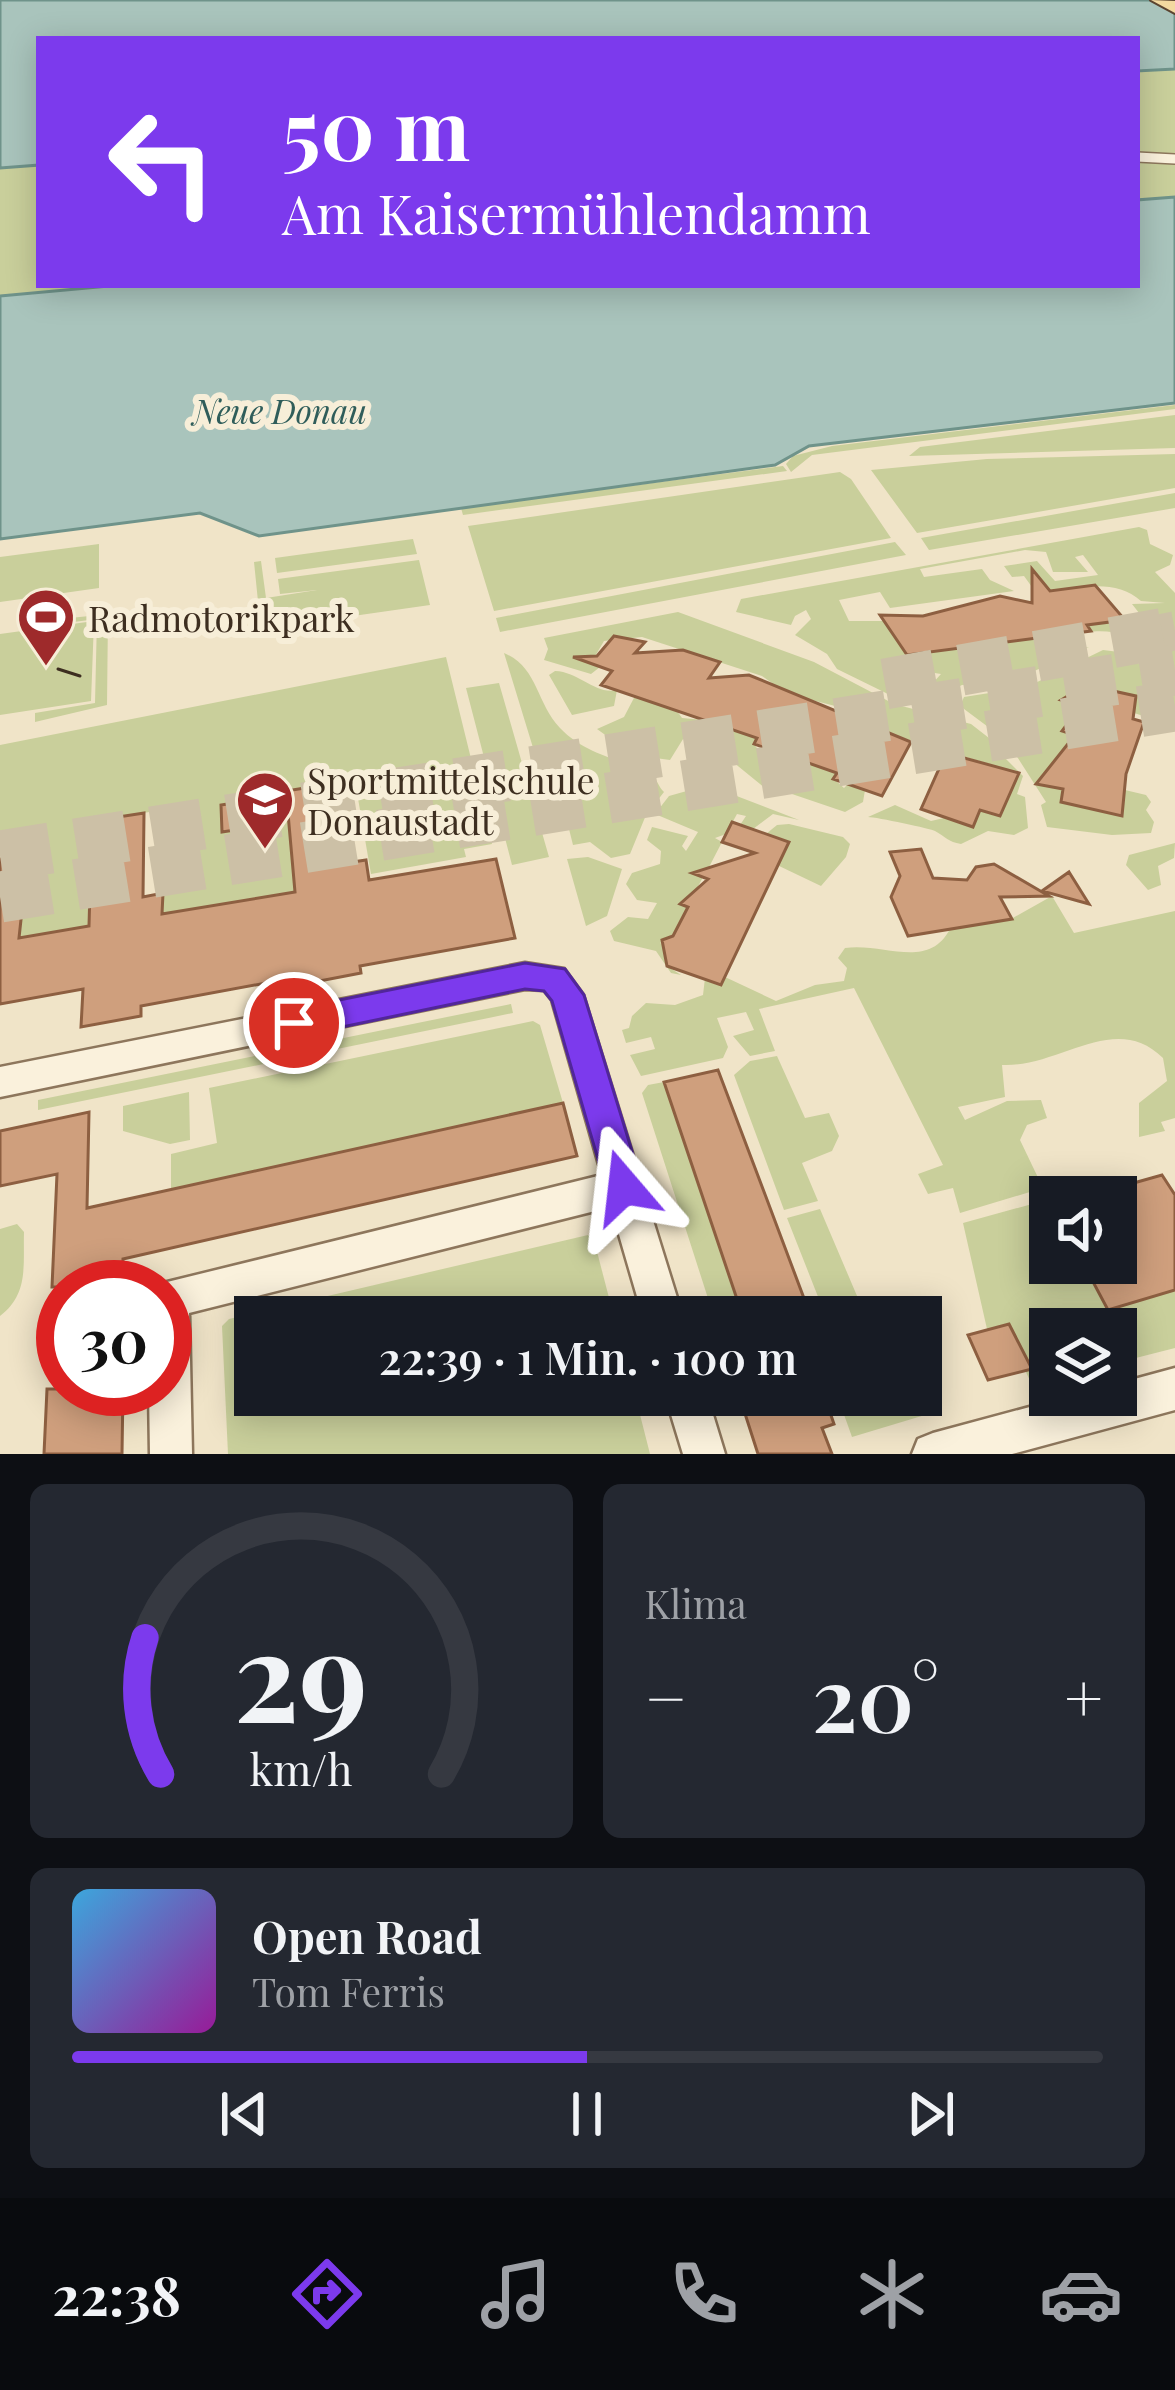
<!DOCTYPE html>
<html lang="de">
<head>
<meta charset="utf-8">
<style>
	:root { --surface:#171b24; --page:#242831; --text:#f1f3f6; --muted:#9ea1a6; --line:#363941; --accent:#7c3aed }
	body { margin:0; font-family:"Playfair Display",serif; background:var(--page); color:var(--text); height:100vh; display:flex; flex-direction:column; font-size:45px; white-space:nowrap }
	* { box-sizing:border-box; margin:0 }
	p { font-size:39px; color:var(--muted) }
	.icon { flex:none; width:66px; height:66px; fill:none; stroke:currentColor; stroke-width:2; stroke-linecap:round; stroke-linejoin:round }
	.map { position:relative; height:1454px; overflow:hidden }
	.sheet { display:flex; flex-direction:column; gap:30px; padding:30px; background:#0d0f14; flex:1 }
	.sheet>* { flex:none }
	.guide { position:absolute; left:36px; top:36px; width:1104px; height:252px; border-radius:0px; box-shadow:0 6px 30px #0003; background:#7c3aed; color:#fff; overflow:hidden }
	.tools { position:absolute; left:1029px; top:1176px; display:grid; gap:24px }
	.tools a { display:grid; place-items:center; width:108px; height:108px; border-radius:0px; background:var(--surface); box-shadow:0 6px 30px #0003; font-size:60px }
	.speed { position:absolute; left:36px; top:1260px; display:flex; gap:24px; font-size:60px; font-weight:700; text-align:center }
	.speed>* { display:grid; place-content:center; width:156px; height:156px; border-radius:50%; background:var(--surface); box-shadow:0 6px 30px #0003; line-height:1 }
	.speed .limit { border:18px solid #d22; background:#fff; color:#111 }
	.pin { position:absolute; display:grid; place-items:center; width:102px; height:102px; color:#fff; margin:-51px; border:6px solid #fff; border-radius:50%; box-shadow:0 3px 12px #0007 }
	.me { position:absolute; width:132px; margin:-66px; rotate:343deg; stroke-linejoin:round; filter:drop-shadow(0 0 9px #0008) }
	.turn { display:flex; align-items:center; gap:42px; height:252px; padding:0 48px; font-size:54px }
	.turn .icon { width:156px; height:156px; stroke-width:2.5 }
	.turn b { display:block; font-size:84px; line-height:102px }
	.big { font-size:90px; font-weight:600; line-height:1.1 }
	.sheet .card { flex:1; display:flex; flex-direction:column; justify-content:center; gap:18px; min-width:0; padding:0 42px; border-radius:18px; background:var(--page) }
	.sheet .dial { align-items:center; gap:0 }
	.dial svg { height:312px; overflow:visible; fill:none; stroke:var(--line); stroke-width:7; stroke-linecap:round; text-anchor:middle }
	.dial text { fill:var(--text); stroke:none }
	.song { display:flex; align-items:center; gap:36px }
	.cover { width:144px; height:144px; border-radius:18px; background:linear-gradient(135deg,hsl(200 70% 55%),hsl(300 70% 35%)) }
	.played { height:12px; border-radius:6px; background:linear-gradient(90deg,var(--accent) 50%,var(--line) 50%) }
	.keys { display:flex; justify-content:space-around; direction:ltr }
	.heat { display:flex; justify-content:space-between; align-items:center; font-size:66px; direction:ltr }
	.sheet .tiles { flex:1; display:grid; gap:30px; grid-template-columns:1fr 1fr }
	.card:last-child { grid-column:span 2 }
	.trip { position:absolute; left:234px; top:1296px; width:708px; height:120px; border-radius:0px; background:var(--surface); box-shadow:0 6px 30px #0003; font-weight:600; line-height:120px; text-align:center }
	.dock { display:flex; height:192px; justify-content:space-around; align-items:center; background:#090b0e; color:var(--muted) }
	.dock .icon { width:84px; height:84px }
	.dock .current { color:var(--accent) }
	.dock b { font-size:54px; color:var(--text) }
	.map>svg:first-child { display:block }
</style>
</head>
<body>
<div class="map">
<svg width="1175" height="1454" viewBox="0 0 1175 1454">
	<rect width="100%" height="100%" fill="#f0e4c8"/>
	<!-- green -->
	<path fill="#c9cf9b" d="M1175,69v128l-38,3v-129z
		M39,165v120h81l-120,11v-128z
		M1175,405v4l-363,46 -21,17 -5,-8 7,-8 39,-10z
		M1175,415v33l-266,8 11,-9z
		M1175,454v34l-258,45 -46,-63 116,-11z
		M783,466l4,5 -324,44 -2,-7z
		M840,472l11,7 40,59 -397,73 -26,-85z
		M1175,493v15l-246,42 -8,-12z
		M1139,527l8,3 3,14 23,11 -3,10 -15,7 20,21v47l-26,-17 -8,3 7,17 27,1v34c-35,-30 -37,-51 -89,-46l1,-7 56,-7 -11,-14 33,-1 -24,-2c-23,-21 -53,-15 -91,-10l-9,-10 -4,13 -13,-18 -12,1 -8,-11 33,-5 18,20 43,-6 -15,-20 -8,2 13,15h-35l-7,-20 -21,-2 -105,19 4,8 58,-8 8,11 24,11 -124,17 -10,-16 -41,8 10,21h35l23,34 158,-21 11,15 13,-2 -75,33 -52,5 -18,9 -13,-9 10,-11 -19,-3v18l24,13 -8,6 -48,-13 -53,-26 -10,-15 -32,-19 16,-16 -5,-9 -11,6 -4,9 -55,-13 5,-13z
		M413,539l4,15 -140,19 -2,-15z
		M895,542l11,13 -406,77 -4,-14z
		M99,544v44l-99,14v-45z
		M419,560l11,45 -161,23 -1,-8 -8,1 -6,-59 7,-1 5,37 51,-8 -37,4 -2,-15z
		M678,612l136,50 80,42 77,20 36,28 -6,2 22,22 -6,18 8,3 3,31 -14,7 -26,-4 -27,13c-13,-2 -15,-7 -26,-13 -3,-2 -59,-14 -67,-14l27,-12 36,16 13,-3 28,9 7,-13 -6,-7 27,9 17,-39 -11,-8 -160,-48 3,-6 -10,-8 -70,-18 3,-6 -10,-7 -120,-39 -38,4 -13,22 9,4 -9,7 -47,-14 4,-11 -4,-11z
		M108,614l-1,91 -72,17v-9l60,-10 2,-84 -55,7v-5z
		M94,621l-3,80 -91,14v-81z
		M1103,650l16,2 56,32v42l-41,-13 1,-17 -49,-11c-17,31 -18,68 -31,102l67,29 3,-26 21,5 5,7 -5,8 8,12 -3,11 -39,2 -65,-8 -6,-22 5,-3 -39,-61 -47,-35 4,-9 63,-10z
		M504,653c34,14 32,50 56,75 29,31 80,35 93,49 5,4 6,11 11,15l-18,23 -16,39 -19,4 -21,-16 -17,3 -5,-20 -11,1z
		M446,657l46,187 -28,5 2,8 -95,17 -16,-93 -19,2 -41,109 -133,22v-104l-69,11 -4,105 -89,16v-21l27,-5 9,-72 -36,5v-104z
		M555,671c25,1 40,24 62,19l-3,16 -42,9 -23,-40z
		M499,683l50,174 -37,8 -46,-177z
		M635,696l50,3 -8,12 5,7 22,2 -16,11 -18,29 -37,-5 -36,-26 27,-12z
		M728,714l34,18 -8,12 5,7 28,4 3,12 -6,15 -19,6 -32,-26 -29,3 -15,-9 4,-16 27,-14z
		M806,747l35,19 -7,13 10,9 4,-4 17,6 -2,12 -18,10 -53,-18 7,-20 -3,-11z
		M708,785l91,35 -26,-6 -20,15 -13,-4 6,-9 -9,-2 -11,20 -11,4 7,4 -14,27 -12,4 7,4 -11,21 -11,5 7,4 -16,30 -12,6 8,3 -1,20 14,9 -10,-2 -15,-22 -42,-10 -4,-10 18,-14 20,2 9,-16 -20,-3 -11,-16 6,-11 28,-9 1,-13 -14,-11 5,-13 36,9 -6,10 4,5 12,-19 -43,-18 14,-18z
		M789,824l54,13 7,7 -4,13 -25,29 -44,-21 11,-23 -22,-8 11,-9z
		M1175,843l-1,15 -16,8 3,19 -13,5 -22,-25 3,-10z
		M588,857l34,12 -15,47 -21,10 -19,-67z
		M1052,896l22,37 101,-22v207l-14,4 4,9 -26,6v-34l28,-22 -4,-23c-48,-48 -104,10 -161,7l3,32 -47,10 7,13 42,-19 34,-1 6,18 -20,7 -7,15 23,48 -83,25 -7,-25 -25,6 -10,-20 25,-9 -89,-177 -95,21 16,42 -25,5 -17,-20 21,-6 -8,-18 -29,6 11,29 -5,11 -82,18 -11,-21 25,-6 -4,-12 -25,6 -4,-13 7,-2 3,-12 14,-13 29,2 28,-10 2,-17 16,6 4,-7 51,24 39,-16 29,-4 3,-13 -9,-10 7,-10c38,-6 83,23 105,-19l61,-10z
		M511,1004l2,9 -475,97v-10z
		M533,1021l7,4 23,78 -392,86v-35l46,-11 -8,-55z
		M777,1056l28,62 24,-5 10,23 -7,15 -30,12 16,38 -34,9 -50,-135 16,-14z
		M664,1082l79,235h-29l-72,-224 6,-8z
		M189,1092l1,48 -20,4 -47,-13v-25z
		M1050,1199v64h33l25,47 67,-20v58l-51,13 -8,-15v-17h-66v53l-17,5 -8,-17 6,-2 -21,-44 -23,5 -24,-106z
		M820,1209l46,108h-40l-39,-99z
		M17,1224l7,8c-1,33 5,62 -24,84v-87z
		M588,1235l6,5 20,77h-359v78h380l15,59h-422l-6,-128 7,-7z
		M921,1351c16,19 23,44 4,64l-73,22 -15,-42h84z"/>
	<!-- water -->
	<path fill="#a9c4bc" stroke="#6f938a" stroke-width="3" d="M0,0h1175v69l-38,2v-32h-1098v126l-39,3z
		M1175,197v206l-366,43 -34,19 -516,71 -59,-23 -200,26v-243l120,-11h1017v-85z"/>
	<!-- building -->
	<path fill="#cf9f7d" stroke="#8d5f41" stroke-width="3" d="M1032,569l18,22 45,-6 30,35 -38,5 4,6 -184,24 -27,-40 43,1 77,-20 32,7z
		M614,636l31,6 -10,11 48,-3 37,12 -11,16 40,-3 162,67 -29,54 -49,-17 4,-6 -83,-29 3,-6 -156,-53 11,-14 -39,-14 24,-1z
		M1086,685l50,11 -3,23 11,3 -18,52 -4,42 -61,-14 2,-13 -27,-5 39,-49 -13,-4 19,-25 -20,-6z
		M946,753l73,20 -19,43 -20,-6 -7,17 -52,-18z
		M336,783l10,80 20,-3 3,20 127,-21 19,79 -155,28 1,7 -57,11v-8l-163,30v10l-60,11 2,-38 -83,15v-145l28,-4 -9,83 70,-12 3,-105 52,-8 -1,84 20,-4 -1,21 133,-22 -9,-101z
		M246,801l2,27 -26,4 -1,-27z
		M732,822l57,20 -68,143 -54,-19 -5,-26 11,-4 15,-29 -8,-3 28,-25 -16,-6 63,-20 -33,-11z
		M921,849l12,29 34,2 9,-13 18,-3 55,32 -49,1 12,22 -104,17 -17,-39 9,-21 -10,-24z
		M1069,872l20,32 -47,-13z
		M718,1070l48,127 45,120h-68l-79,-235z
		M563,1103l14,53 -454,103v28h-71l5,-113 -57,12v-55l89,-19 -2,96z
		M1162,1175l13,20v95l-67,20 -25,-47h33v-75z
		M1009,1324l23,45 -44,11 -20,-45z
		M47,1389h76l-1,65h-78z
		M739,1395h85l10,29 -12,4 10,26h-74z"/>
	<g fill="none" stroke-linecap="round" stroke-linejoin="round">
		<!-- motorway-tunnel-far1 -->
		<path stroke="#ccc0a6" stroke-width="39" stroke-dasharray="39 20" stroke-linecap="butt" d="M1149,636l26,-5"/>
		<!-- motorway-tunnel -->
		<path stroke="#ccc0a6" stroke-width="51" stroke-dasharray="51 26" stroke-linecap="butt" d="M885,684l280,-51
			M0,856l1175,-186
			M0,897l1175,-191"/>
		<!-- service-far1 casing -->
		<g stroke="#8d765c" stroke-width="8">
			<path id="service-far1" d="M1137,157l36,2"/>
		</g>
		<!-- service casing -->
		<g stroke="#8d765c" stroke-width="12">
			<path id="service" d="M1137,157l38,2"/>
		</g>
		<!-- minor casing -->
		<g stroke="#8d765c" stroke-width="5">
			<path id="minor" d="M525,963l39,6 19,26 100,322h-40l-32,-110 -422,106 3,141h-42l-1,-65h16v-102l-10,-2 447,-110 -50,-175 -8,-10 -19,-1 -525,108v-30z
				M1175,1368v42l-163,44h-100l6,-15 15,-6 141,-38h42v-11z
				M665,1395h42l18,59h-42z"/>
		</g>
		<!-- primary casing -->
		<g stroke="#5b4430" stroke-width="4">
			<path id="primary" d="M1151,0l24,1v12z"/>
		</g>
		<!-- service-far1 -->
		<use href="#service-far1" stroke="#faf1dc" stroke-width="6"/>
		<!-- service -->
		<use href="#service" stroke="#faf1dc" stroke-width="9"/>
		<!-- minor -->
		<use href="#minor" fill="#faf1dc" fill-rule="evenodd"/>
		<!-- primary -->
		<use href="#primary" fill="#f3d9a0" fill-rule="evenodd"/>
		<!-- tram -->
		<path stroke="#3d2e20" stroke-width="3" d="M58,669l22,7"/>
	</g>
	<!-- route -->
	<path fill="#7c3aed" stroke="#51269a" stroke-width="3" d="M525,963l40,6 19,26 59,192 -5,12 -14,5 -13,-5 -5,-12 -54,-186 -8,-10 -19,-2 -231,48 -12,-4 -5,-10 5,-10 12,-4z"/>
	<!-- icons -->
	<defs>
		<g id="stadium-pin" transform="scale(3)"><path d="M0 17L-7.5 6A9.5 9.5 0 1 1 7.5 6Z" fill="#9e2a2b" stroke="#f7eed8"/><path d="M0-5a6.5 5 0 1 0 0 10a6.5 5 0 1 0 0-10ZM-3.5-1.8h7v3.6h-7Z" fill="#fff"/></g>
		<g id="school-pin" transform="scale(3)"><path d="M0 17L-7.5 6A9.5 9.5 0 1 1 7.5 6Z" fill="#9e2a2b" stroke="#f7eed8"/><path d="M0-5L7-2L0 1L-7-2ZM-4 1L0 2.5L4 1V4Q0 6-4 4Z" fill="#fff"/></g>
	</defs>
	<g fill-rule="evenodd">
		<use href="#stadium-pin" x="46" y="617"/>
		<use href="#school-pin" x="265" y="800"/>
	</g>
	<g text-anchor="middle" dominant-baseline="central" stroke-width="12" stroke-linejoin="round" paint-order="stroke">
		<!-- far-water labels -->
		<g font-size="33" font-style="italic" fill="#2f5d5a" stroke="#f7eed8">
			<text x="280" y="410">Neue Donau</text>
		</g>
		<!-- poi labels -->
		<g font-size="36" fill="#3d2e20" stroke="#f7eed8" text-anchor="start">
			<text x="88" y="617">Radmotorikpark</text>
			<text x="307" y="779">Sportmittelschule<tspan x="307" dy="41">Donaustadt</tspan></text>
		</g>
	</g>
</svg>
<div class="tools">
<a><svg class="icon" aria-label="sound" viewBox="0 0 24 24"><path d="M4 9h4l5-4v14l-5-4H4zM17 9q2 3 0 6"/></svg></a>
<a><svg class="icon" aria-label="layers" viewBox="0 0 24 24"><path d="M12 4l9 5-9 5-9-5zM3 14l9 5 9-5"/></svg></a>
</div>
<div class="speed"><div class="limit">30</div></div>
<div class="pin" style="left:294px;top:1023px;background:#d93025"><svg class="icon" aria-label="arrive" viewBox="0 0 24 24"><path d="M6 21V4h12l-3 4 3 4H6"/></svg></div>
<svg class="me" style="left:624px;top:1187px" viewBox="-20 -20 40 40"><path d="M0-17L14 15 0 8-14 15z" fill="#7c3aed" stroke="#fff" stroke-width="4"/></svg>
<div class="trip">22:39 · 1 Min. · 100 m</div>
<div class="guide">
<div class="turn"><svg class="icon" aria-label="left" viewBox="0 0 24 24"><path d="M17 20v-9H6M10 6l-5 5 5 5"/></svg><div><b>50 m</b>Am Kaisermühlendamm</div></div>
</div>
</div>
<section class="sheet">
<div class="tiles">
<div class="card dial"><svg viewBox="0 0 100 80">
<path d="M14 69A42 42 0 1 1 86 69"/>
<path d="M14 69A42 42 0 0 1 10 34" stroke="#7c3aed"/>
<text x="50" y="56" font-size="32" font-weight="700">29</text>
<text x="50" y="72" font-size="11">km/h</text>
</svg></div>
<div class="card"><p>Klima</p>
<div class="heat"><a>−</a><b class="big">20°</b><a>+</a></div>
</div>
<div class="card">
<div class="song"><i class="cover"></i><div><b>Open Road</b><p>Tom Ferris</p></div></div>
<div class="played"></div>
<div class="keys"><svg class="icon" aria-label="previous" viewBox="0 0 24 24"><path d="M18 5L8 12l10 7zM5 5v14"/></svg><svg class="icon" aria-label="pause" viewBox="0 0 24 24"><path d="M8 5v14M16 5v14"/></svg><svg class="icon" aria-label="next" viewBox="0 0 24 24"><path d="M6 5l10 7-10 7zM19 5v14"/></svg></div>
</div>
</div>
</section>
<nav class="dock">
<b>22:38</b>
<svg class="icon current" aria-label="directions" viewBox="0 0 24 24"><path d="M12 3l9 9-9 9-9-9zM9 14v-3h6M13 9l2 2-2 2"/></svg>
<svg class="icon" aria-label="music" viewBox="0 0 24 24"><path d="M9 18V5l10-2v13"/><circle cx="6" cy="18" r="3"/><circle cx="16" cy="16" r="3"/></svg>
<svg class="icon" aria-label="phone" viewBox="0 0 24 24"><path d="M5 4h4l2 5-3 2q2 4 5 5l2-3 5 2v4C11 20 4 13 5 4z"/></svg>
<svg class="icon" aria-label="climate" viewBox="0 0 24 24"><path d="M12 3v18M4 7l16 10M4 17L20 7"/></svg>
<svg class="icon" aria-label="car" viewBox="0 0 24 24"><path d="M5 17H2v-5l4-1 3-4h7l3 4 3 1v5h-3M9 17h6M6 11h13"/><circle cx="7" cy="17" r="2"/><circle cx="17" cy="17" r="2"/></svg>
</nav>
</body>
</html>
